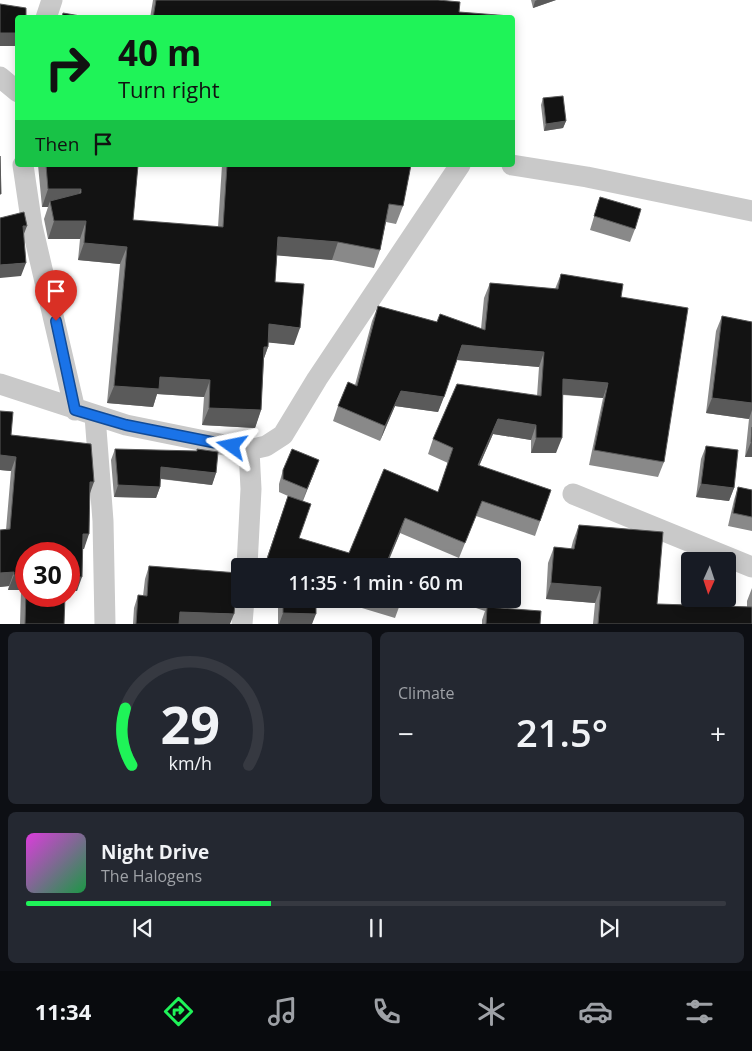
<!DOCTYPE html>
<html lang="en">
<head>
<meta charset="utf-8">
<style>
	:root { --surface:#171b24; --page:#242831; --text:#f1f3f6; --muted:#9ea1a6; --line:#363941; --accent:#1ff358 }
	body { margin:0; font-family:"Open Sans",sans-serif; background:var(--page); color:var(--text); height:100vh; display:flex; flex-direction:column; font-size:19px; white-space:nowrap }
	* { box-sizing:border-box; margin:0 }
	p { font-size:16px; color:var(--muted) }
	.icon { flex:none; width:28px; height:28px; fill:none; stroke:currentColor; stroke-width:2; stroke-linecap:round; stroke-linejoin:round }
	.map { position:relative; height:624px; overflow:hidden }
	.side { display:flex; flex-direction:column; gap:8px; padding:8px; background:#0d0f14; flex:1 }
	.side>* { flex:none }
	.guide { position:absolute; left:15px; top:15px; width:500px; height:152px; border-radius:5px; box-shadow:0 2px 12px #0003; background:#1ff358; color:#111; overflow:hidden }
	.needle { width:32px; rotate:183deg }
	.buttons { position:absolute; left:681px; top:552px; display:grid; gap:10px }
	.buttons a { display:grid; place-items:center; width:55px; height:55px; border-radius:5px; background:var(--surface); box-shadow:0 2px 12px #0003; font-size:25px }
	.speed { position:absolute; left:15px; top:542px; display:flex; gap:10px; font-size:25px; font-weight:700; text-align:center }
	.speed>* { display:grid; place-content:center; width:65px; height:65px; border-radius:50%; background:var(--surface); box-shadow:0 2px 12px #0003; line-height:1 }
	.speed .limit { border:8px solid #d22; background:#fff; color:#111 }
	.pin { position:absolute; display:grid; place-items:center; width:42px; height:42px; color:#fff; margin:-51px -21px; border-radius:50% 50% 50% 0; rotate:-45deg; box-shadow:0 0 5px #0007 }
	.pin .icon { rotate:45deg }
	.me { position:absolute; width:55px; margin:-28px; rotate:282deg; stroke-linejoin:round; filter:drop-shadow(0 0 4px #0008) }
	.turn { display:flex; align-items:center; gap:18px; height:105px; padding:0 20px; font-size:22px }
	.turn .icon { width:65px; height:65px; stroke-width:2.5 }
	.turn b { display:block; font-size:35px; line-height:42px }
	.then { display:flex; align-items:center; height:48px; padding:0 20px; background:#0003; gap:10px; font-size:19px }
	.big { font-size:38px; font-weight:600; line-height:1.1 }
	.side .tile { flex:1; display:flex; flex-direction:column; justify-content:center; gap:8px; min-width:0; padding:0 18px; border-radius:8px; background:var(--page) }
	.side .dial { align-items:center; gap:0 }
	.dial svg { height:130px; overflow:visible; fill:none; stroke:var(--line); stroke-width:7; stroke-linecap:round; text-anchor:middle }
	.dial text { fill:var(--text); stroke:none }
	.song { display:flex; align-items:center; gap:15px }
	.cover { width:60px; height:60px; border-radius:8px; background:linear-gradient(135deg,hsl(300 70% 55%),hsl(140 70% 35%)) }
	.played { height:5px; border-radius:2px; background:linear-gradient(90deg,var(--accent) 35%,var(--line) 35%) }
	.keys { display:flex; justify-content:space-around; direction:ltr }
	.heat { display:flex; justify-content:space-between; align-items:center; font-size:28px; direction:ltr }
	.side .tiles { flex:1; display:grid; gap:8px; grid-template-columns:1fr 1fr }
	.tile:last-child { grid-column:span 2 }
	.trip { position:absolute; left:231px; top:558px; width:290px; height:50px; border-radius:5px; background:var(--surface); box-shadow:0 2px 12px #0003; font-weight:600; line-height:50px; text-align:center }
	.tab-bar { display:flex; height:80px; justify-content:space-around; align-items:center; background:#090b0e; color:var(--muted) }
	.tab-bar .icon { width:35px; height:35px }
	.tab-bar .on { color:var(--accent) }
	.tab-bar b { font-size:22px; color:var(--text) }
	.map>svg:first-child { display:block }
</style>
</head>
<body>
<div class="map">
<svg width="752" height="624" viewBox="0 0 752 624">
	<rect width="100%" height="100%" fill="#fff"/>
	<g fill="none" stroke-linecap="round" stroke-linejoin="round">
		<!-- street -->
		<path stroke="#c9c9c9" stroke-width="21" d="M46,18l6,-18
			M0,77l18,15
			M23,165l9,61 43,184
			M512,165l75,12 165,34
			M0,384l126,41 123,25 17,-4 17,-11 34,-56 143,-214
			M95,416l8,105 2,103
			M573,494l179,73
			M247,566l4,-77 -2,-39
			M242,624l2,-25"/>
	</g>
	<!-- wall -->
	<path fill="#898989" d="M153,0h285l21,12 51,6h-360z
		M531,0h25l-23,8z
		M543,98l23,23 -3,7 -19,3 -3,-26z
		M38,165h100l-5,55 85,7 4,-62h189l-8,41 -7,18 -10,-2 -6,28 -6,18 -42,-8 -55,-5 -2,27 19,63 -26,-3v5l-4,11 -3,52 -6,18 -53,-3 2,-28 -47,-3 -4,13 -46,-4 13,-139 -42,-4 2,-21h-32l-4,-20 4,-12h-6z
		M600,197l35,32 -5,13 -40,-12z
		M561,274l60,23 43,165 -6,15 -69,-12 14,-67 -40,-3 -7,58h-25v-13l-38,-6 -14,32 72,24 -16,46 -59,-20 -17,42 -59,-25 -13,32 5,1h-128l24,-70 -9,-4v-8l4,-14 31,3 -11,28 -4,37 50,15 89,-61 10,-29 -20,-9 5,-15 104,-43 2,-29 -82,-7 -19,52 -43,-6 -15,35 -47,-20 5,-15 17,-21 17,-64 6,-15 59,16 44,7 3,-31 6,-15 65,6z
		M722,316l30,6v135h-7l4,-38 -43,-6 10,-82z
		M0,411l11,24 79,58 -6,56h-1l-6,42h-8v-37h-43v42l38,28h-44l1,-34h-13l1,-4 -9,1v-57h6l5,-59 -11,-1z
		M706,446l28,42 -5,13 -33,-4 5,-38z
		M115,449l101,24 -4,12 -52,-6v8l-4,11 -42,-1 -3,-37z
		M738,487l14,3v41l-24,-5 6,-26z
		M579,525l78,79 90,3v-6l5,-13v36h-159l2,-21 -49,-4 2,-36 6,-16 17,2 2,-8z
		M149,566l81,58h-97l1,-16 4,-13 5,1 2,-17z
		M278,599h38l-4,25h-34z
		M332,599h70l-7,19z
		M462,599h28l-3,8 53,17h-58v-4l3,-9 -24,-8z"/>
	<!-- shaded-wall -->
	<path fill="#5a5a5a" d="M537,0h19l-23,8 2,-7z
		M0,33h18v13h-18z
		M566,121l-3,7 -19,3 2,-7z
		M48,189h33l-7,18 -24,-6 -2,6h-6z
		M54,221h32l-6,18h-32z
		M23,226h4l-5,13z
		M278,237l60,5 -6,18 -60,-5z
		M84,243l43,4 -7,17 -42,-4z
		M26,263l-5,13 -21,2v-13z
		M269,324l31,4 -6,17 -31,-3z
		M462,345l82,7 -5,15 -82,-7z
		M264,347h4l-6,17z
		M160,377l50,3 -6,17 -47,-3 -4,13 -46,-4 7,-17z
		M563,379l45,4 -5,15 -45,-4z
		M401,391l43,6 -6,15 -43,-6 -15,35 5,-15z
		M712,398l40,5v7l-3,9 -43,-6z
		M209,408l52,2 -6,18 -53,-3z
		M498,419l38,6 -5,15 -38,-6 -20,46 5,-15z
		M536,438h26l-6,15h-25z
		M751,442h1v15h-7z
		M0,455l16,2 -5,14 -11,-1z
		M319,460l-5,13 -12,29 5,-13z
		M161,467l55,6 -4,12 -56,-7z
		M90,482h4l-5,14z
		M701,484l33,4 -5,13 -33,-4z
		M118,485l42,2 -4,11 -42,-1z
		M405,518l-5,15 -14,33h-1z
		M83,534h6l-5,15h-6z
		M14,572l-5,14 -9,1v-14z
		M14,575l12,1 -5,14h-13z
		M69,577h13l-5,14h-8z
		M551,583l50,4 -6,16 -49,-4z
		M180,612l54,2 -4,10h-54z
		M283,613l33,1 -4,10h-33z"/>
	<!-- building -->
	<path fill="#131313" stroke="#5a5a5a" d="M156,0h282l22,2 -1,10 51,4v2h-357z
		M0,4l26,4v10h-8v15h-18z
		M63,13l29,5h-30z
		M563,96l3,25 -20,3 -3,-26z
		M0,156l1,38h-1z
		M46,165h92l-5,55 90,7 4,-62h184l-8,41 -14,-2 -9,46 -42,-8 -60,-5 -3,45 29,2 -4,44 -31,-4 -1,23h-4l-3,63 -52,-2 1,-28 -50,-3 -1,12 -45,-3 13,-139 -43,-4 2,-22h-32l-4,-20 31,-8v-4h-33z
		M600,197l41,12 -6,20 -41,-13z
		M24,212l3,14h-4l3,37 -26,2v-47z
		M561,274l62,10 -2,13 67,11 -24,154 -70,-12 14,-67 -45,-4 -1,59h-26v-13l-38,-6 -20,46 73,25 -11,31 -58,-20 -17,42 -60,-25 -19,46 6,2h-112l-14,-4 22,-66 23,8 -12,34 50,15 35,-84 54,23 15,-44 -20,-9 24,-55 84,12 3,-44 -82,-7 -18,52 -43,-6 -16,35 -47,-20 10,-24 9,4 21,-80 59,16 3,-8 45,16 5,-47 68,6z
		M722,316l30,6v81l-40,-5z
		M0,411l13,1 -2,23 80,9 3,38h-4l-1,52h-6l-1,43h-13v-23h-43v22l-12,-1v-3l-14,1v-43l10,-1 6,-72 -16,-2z
		M752,427v15h-1z
		M706,446l32,4 -4,38 -33,-4z
		M115,449l82,2v-2l21,3 -2,21 -55,-6 -1,20 -42,-2z
		M292,449l27,11 -12,29 -24,-10v-9z
		M738,487l14,3v27l-19,-4z
		M579,525l84,7 -6,72 95,3v17h-154l3,-37 -50,-4 3,-36 20,2z
		M149,566l89,7 -4,41 -54,-2 -1,12h-43l2,-29 9,1z
		M26,591v5h39l-1,28h-39z
		M283,599h33v15l-33,-1z
		M386,599h16l-2,4z
		M473,599h17l-2,5z
		M487,607l54,4 -1,13h-54z"/>
	<g fill="none" stroke-linecap="round" stroke-linejoin="round">
		<!-- route casing -->
		<g stroke="#114b97" stroke-width="12">
			<path id="route" d="M56,321l19,89 51,15 106,21"/>
		</g>
		<!-- route -->
		<use href="#route" stroke="#1a73e8" stroke-width="9"/>
	</g>
</svg>
<div class="buttons">
<a><svg class="needle" viewBox="-14 -14 28 28"><path d="M0-13l5 13h-10z" fill="#e53935"/><path d="M0 13l5-13h-10z" fill="#9ea1a6"/></svg></a>
</div>
<div class="speed"><div class="limit">30</div></div>
<div class="pin" style="left:56px;top:321px;background:#d93025"><svg class="icon" aria-label="arrive" viewBox="0 0 24 24"><path d="M6 21V4h12l-3 4 3 4H6"/></svg></div>
<svg class="me" style="left:232px;top:446px" viewBox="-20 -20 40 40"><path d="M0-17L14 15 0 8-14 15z" fill="#1a73e8" stroke="#fff" stroke-width="4"/></svg>
<div class="trip">11:35 · 1 min · 60 m</div>
<div class="guide">
<div class="turn"><svg class="icon" aria-label="right" viewBox="0 0 24 24"><path d="M7 20v-9h11M14 6l5 5-5 5"/></svg><div><b>40 m</b>Turn right</div></div>
<div class="then">Then<svg class="icon" aria-label="arrive" viewBox="0 0 24 24"><path d="M6 21V4h12l-3 4 3 4H6"/></svg></div>
</div>
</div>
<section class="side">
<div class="tiles">
<div class="tile dial"><svg viewBox="0 0 100 80">
<path d="M14 69A42 42 0 1 1 86 69"/>
<path d="M14 69A42 42 0 0 1 10 34" stroke="#1ff358"/>
<text x="50" y="56" font-size="32" font-weight="700">29</text>
<text x="50" y="72" font-size="11">km/h</text>
</svg></div>
<div class="tile"><p>Climate</p>
<div class="heat"><a>−</a><b class="big">21.5°</b><a>+</a></div>
</div>
<div class="tile">
<div class="song"><i class="cover"></i><div><b>Night Drive</b><p>The Halogens</p></div></div>
<div class="played"></div>
<div class="keys"><svg class="icon" aria-label="previous" viewBox="0 0 24 24"><path d="M18 5L8 12l10 7zM5 5v14"/></svg><svg class="icon" aria-label="pause" viewBox="0 0 24 24"><path d="M8 5v14M16 5v14"/></svg><svg class="icon" aria-label="next" viewBox="0 0 24 24"><path d="M6 5l10 7-10 7zM19 5v14"/></svg></div>
</div>
</div>
</section>
<nav class="tab-bar">
<b>11:34</b>
<svg class="icon on" aria-label="directions" viewBox="0 0 24 24"><path d="M12 3l9 9-9 9-9-9zM9 14v-3h6M13 9l2 2-2 2"/></svg>
<svg class="icon" aria-label="music" viewBox="0 0 24 24"><path d="M9 18V5l10-2v13"/><circle cx="6" cy="18" r="3"/><circle cx="16" cy="16" r="3"/></svg>
<svg class="icon" aria-label="phone" viewBox="0 0 24 24"><path d="M5 4h4l2 5-3 2q2 4 5 5l2-3 5 2v4C11 20 4 13 5 4z"/></svg>
<svg class="icon" aria-label="climate" viewBox="0 0 24 24"><path d="M12 3v18M4 7l16 10M4 17L20 7"/></svg>
<svg class="icon" aria-label="car" viewBox="0 0 24 24"><path d="M5 17H2v-5l4-1 3-4h7l3 4 3 1v5h-3M9 17h6M6 11h13"/><circle cx="7" cy="17" r="2"/><circle cx="17" cy="17" r="2"/></svg>
<svg class="icon" aria-label="filters" viewBox="0 0 24 24"><path d="M4 7h16M4 17h16"/><circle cx="9" cy="7" r="2"/><circle cx="15" cy="17" r="2"/></svg>
</nav>
</body>
</html>
